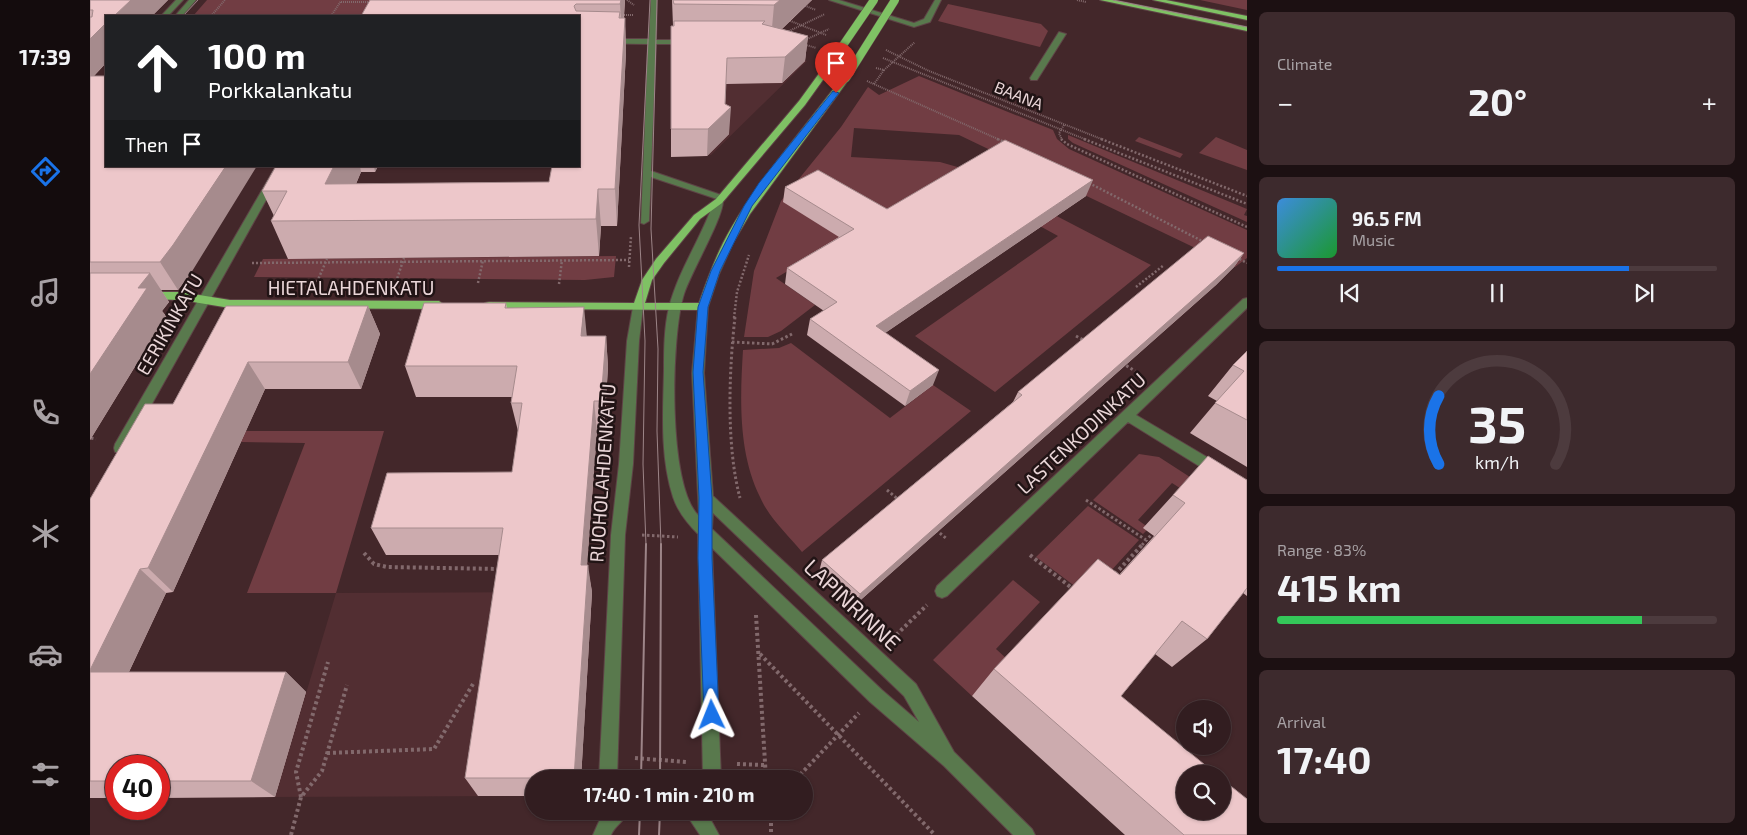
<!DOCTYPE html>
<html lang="en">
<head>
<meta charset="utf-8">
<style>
	:root { --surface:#321d20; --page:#3d2a2d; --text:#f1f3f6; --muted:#a8a2a5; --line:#4d3b3e; --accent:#1a73e8 }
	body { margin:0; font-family:"Exo 2",sans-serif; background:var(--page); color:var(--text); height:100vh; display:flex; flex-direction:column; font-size:19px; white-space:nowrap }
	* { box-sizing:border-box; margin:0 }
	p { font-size:16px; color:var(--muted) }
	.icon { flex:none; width:28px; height:28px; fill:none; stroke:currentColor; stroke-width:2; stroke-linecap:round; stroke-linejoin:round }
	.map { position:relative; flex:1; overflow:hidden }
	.sheet { display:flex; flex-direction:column; gap:12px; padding:12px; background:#1c1012; width:500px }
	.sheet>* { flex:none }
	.hud { position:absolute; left:15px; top:15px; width:475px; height:152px; border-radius:0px; box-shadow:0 1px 4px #0004,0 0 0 1px var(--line); background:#202124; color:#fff; overflow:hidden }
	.buttons { position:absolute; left:1086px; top:700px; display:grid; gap:10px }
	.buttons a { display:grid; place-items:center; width:55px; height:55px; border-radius:50%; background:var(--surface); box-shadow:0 1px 4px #0004,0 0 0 1px var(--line); font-size:25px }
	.speed { position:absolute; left:15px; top:755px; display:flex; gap:10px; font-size:25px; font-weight:700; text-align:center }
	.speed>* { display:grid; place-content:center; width:65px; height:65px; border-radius:50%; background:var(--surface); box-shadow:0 1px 4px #0004,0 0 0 1px var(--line); line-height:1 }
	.speed .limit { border:8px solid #d22; background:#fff; color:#111 }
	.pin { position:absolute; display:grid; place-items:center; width:42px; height:42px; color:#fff; margin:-51px -21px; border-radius:50% 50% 50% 0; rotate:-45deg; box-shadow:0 0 5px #0007 }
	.pin .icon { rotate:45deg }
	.me { position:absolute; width:55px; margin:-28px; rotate:358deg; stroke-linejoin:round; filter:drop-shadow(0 0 4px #0008) }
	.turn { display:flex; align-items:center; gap:18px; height:105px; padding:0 20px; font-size:22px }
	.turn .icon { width:65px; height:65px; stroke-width:2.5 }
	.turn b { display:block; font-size:35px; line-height:42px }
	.then { display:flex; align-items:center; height:48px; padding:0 20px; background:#0003; gap:10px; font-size:19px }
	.big { font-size:38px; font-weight:700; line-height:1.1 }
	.sheet .card { flex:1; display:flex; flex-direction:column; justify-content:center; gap:8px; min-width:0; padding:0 18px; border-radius:8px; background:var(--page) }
	.sheet .dial { align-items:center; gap:0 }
	.dial svg { height:130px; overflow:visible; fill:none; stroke:var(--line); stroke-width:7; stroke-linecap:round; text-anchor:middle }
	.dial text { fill:var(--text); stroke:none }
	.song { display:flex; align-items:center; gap:15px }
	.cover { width:60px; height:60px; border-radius:8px; background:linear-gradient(135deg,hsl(210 70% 55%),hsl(130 70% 35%)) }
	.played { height:5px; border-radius:2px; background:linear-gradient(90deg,var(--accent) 80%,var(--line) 80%) }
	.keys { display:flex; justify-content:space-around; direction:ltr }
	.heat { display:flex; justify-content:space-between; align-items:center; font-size:28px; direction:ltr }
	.charge { height:8px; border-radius:4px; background:linear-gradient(90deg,#34c759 83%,var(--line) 0) }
	.trip { position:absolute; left:435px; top:770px; width:288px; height:50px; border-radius:25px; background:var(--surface); box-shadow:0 1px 4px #0004,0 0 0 1px var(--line); font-weight:700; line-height:50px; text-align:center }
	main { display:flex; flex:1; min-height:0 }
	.menu { display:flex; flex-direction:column; width:90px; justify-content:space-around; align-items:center; background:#140c0d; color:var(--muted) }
	.menu .icon { width:35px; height:35px }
	.menu .on { color:var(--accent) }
	.menu b { font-size:22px; color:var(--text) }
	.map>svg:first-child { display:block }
</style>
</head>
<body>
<main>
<nav class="menu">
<b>17:39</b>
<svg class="icon on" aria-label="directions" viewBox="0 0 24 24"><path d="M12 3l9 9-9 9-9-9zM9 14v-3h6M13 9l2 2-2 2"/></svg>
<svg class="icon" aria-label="music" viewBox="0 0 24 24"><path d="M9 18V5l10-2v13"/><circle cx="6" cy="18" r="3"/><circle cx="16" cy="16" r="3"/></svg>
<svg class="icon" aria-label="phone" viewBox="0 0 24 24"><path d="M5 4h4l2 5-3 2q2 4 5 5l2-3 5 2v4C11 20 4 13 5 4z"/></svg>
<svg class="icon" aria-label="climate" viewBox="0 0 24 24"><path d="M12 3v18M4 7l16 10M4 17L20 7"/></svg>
<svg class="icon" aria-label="car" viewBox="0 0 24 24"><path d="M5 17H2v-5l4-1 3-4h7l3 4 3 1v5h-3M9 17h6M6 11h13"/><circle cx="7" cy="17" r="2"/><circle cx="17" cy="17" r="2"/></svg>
<svg class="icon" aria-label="filters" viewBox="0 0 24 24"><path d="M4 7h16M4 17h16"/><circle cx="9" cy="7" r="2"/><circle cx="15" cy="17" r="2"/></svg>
</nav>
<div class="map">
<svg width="1157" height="835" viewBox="0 0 1157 835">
	<rect width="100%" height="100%" fill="#43272a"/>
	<!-- built -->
	<path fill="#522e32" d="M581,52h103l33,9 -96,94 -39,-1z
		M495,592l-51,187v17l-259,1 61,-204z"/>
	<!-- green -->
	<path fill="#713d43" d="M117,0h165l-10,16h-169z
		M1109,0h48v10l-47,-10z
		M858,4l93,20 7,7 -8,16 -102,-26z
		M829,76l134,54 4,9 12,10 178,81v28l-12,9 -276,-132 -105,-7 -3,29 89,5 21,6 -185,110 39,27 -34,26 -13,6h-24l10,-66 27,-70 60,-74 27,-40 11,8z
		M978,135l179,74 -3,6 3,1v6l-174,-79 -5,-4z
		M1049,137l44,17 -3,4 -45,-17z
		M1126,137l31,13v20l-48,-17z
		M930,197l131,68 -156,127 -80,-56 143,-100 -53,-29z
		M526,256l-2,21 -29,3 -331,-3 9,-18z
		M701,343l99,75 43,-33 38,26 -169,141c-14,-17 -33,-34 -42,-55 -22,-45 -20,-98 -17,-147l36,-2z
		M156,431h138l-48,162h-89l58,-150 -64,-1z
		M1049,454l20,3 34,22 -10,11 -11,-7 -34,37 11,8 -6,6 -50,-34z
		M998,506l51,34 -51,56 -52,-39z
		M923,580l27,22 -44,47 11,10 -35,37 -39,-36z"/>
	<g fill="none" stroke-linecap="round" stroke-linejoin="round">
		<!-- minor casing -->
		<g stroke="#5e4346" stroke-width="2">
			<path id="minor" d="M86,0h7l-15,16h-7z
				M99,0h7l-14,16h-7z
				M561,0h6l-1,40h30l4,2 -4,2h-30l-5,127 76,26 -4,3c1,17 -32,72 -39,94 -13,41 -17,193 15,222l-7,-143 6,-66 5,-4 5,4 -4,66 9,123 203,188 38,68 78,77 3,6h-22l-69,-69 -74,-64 -158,-154 9,231h-18l-5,-245c-11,-11 -20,-22 -25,-37 -13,-40 -10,-84 -9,-126 0,-21 0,-43 5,-64 10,-38 33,-70 45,-106l3,-2 -66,-22 -2,44 -5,3 -3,-1 7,-179 -69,-1v-4h70zM623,513l191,183 15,26 -37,-32 -170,-161z
				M739,0h10l75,23 10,-4 11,-19h6l-11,22 -16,5z
				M969,32l7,2 -29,46h-6l-1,-2z
				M186,166h9l-160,286h-10l-1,-4 1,-4z
				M1157,298v10l-111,107 86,51 2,4 -2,4 -5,1 -5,-1 -84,-52 -181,174 -5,2 -5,-2 -2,-5 2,-5 306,-287z
				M548,303l5,4 -4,34 -6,123 -8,71 -8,244h-18l12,-244 8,-71 8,-123 6,-34z
				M517,811h22c-4,10 -14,14 -18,24h-18l8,-18z
				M594,811h22l13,24h-19z"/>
		</g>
		<!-- major casing -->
		<g stroke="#5e4346" stroke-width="2">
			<path id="major" d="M1010,0h13l134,27v4z
				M1063,0h13l81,16v4z
				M733,68l7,2 -25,35 -83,98 -22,16 -36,44 -12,17 -7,23h54c7,-20 14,-40 24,-60 31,-60 80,-112 120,-167h6l1,2 -100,136 -17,29 -14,31 -12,36 -222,-1 -1,-3 1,-3 4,-1 145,1 8,-23 14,-21 38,-44 22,-16 83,-98z
				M60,292h31l49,8 209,1 5,4 -5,4 -209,-1 -49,-8 -35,-1 -1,-3 1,-3z"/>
		</g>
		<!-- path-far3 -->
		<path stroke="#82696c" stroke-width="2" stroke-dasharray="1 1" stroke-linecap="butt" d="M537,0l7,5
			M987,0l9,2
			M251,2h31
			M713,5l13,5
			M534,15h9
			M121,16l14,-16
			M241,16l10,-15
			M698,20l38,15
			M697,32l38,-18
			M715,40l24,-11
			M713,44l13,4
			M796,50l43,21 175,69
			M793,58l204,82
			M786,68l8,2 31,-28
			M777,81l133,59
			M784,84l10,-14
			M972,140l-3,-7 5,-8"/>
		<!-- path-far2 -->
		<path stroke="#82696c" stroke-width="2.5" stroke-dasharray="2 2" stroke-linecap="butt" d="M907,139l8,3
			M971,139l6,5 180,83
			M994,139l163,65
			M1011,139l146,57
			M999,183l117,60
			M1146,257l11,6
			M162,263l377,-3
			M539,267l2,-31
			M227,282l10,-23
			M306,282l8,-24
			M388,283l5,-23
			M469,284l3,-24
			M1046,287l28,-22
			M644,318l3,-26 12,-37"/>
		<!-- path-far1 -->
		<path stroke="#82696c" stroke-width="3" stroke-dasharray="2.5 2.5" stroke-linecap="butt" d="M645,317c-6,53 -9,129 5,181
			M986,336l9,5
			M642,342l40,2 20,-10
			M1032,363l13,8
			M1,438l5,1
			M797,490l13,11
			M996,500l60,40
			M846,530l11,9
			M552,535l36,2
			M1052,545l10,-11"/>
		<!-- path -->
		<path stroke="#82696c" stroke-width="4" stroke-dasharray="3 3" stroke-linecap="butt" d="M274,553l10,11 13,3 113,2
			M940,555l43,34
			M1025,574l28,-30
			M666,615l10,164
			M802,639l35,-34
			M670,654l175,181
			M237,753l107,-4 39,-65
			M545,758l51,4
			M647,764l27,1
			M706,779l63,-66
			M211,797l-5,-25 32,-110
			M681,811v24
			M201,835l10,-38 21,-26 25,-86"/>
		<!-- minor -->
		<use href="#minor" fill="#59794d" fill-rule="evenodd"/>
		<!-- major -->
		<use href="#major" fill="#7fc164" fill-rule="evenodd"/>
		<!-- tram-far1 -->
		<path stroke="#9d8588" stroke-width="1" d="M567,0l-6,229 7,120 -1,82 4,114
			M1023,0l134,27
			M93,16l15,-16
			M556,545l-3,-81 2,-123 -6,-116 11,-225"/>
		<!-- tram -->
		<path stroke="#9d8588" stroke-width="2" d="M551,779l5,-235
			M570,779l1,-235
			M549,835l1,-24
			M569,835l1,-24"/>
		<!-- major-bridge casing -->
		<g stroke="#5e4346" stroke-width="9" stroke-linecap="butt">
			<path id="major-bridge" d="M736,70l48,-70
				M756,78l49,-78"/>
		</g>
		<!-- major-bridge -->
		<use href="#major-bridge" stroke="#7fc164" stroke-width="8"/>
	</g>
	<!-- wall -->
	<path fill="#ccabae" d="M0,0h78l-16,16h-46v47l-12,13 97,197 -13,17h-17l8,12 -7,9 4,5 -76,124z
		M280,0h255l-1,18h1l1,34 -9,174h-16l-2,30 -311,3 -17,-38 3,-5 -12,-25 14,-25h102l-3,6h-14l-5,12 193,-2 3,-15h-7v-1h34v-150z
		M582,0h140l-30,29 26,7 -3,25 -23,22 -56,1 -1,20 4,30 -22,22 -36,1v-131h2z
		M695,187l102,22 199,-13 -201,137 48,52 -28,21 -98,-71 3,-16 14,-8 -39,-27 2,-16 52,-31 -56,-35z
		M1154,253l-10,14 -18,18 -361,320 -36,-33 3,-12 191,-158 5,-10z
		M416,303l1,5 80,28h19l2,31 -4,64h-7l-10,134 5,27 -11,187h-47v17h-56l-13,-18 34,-223h-113l-15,-27 141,-56 6,-41 -7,-28 1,-6h-96l-11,-31z
		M136,306h142l12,28 -19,55h-96l-92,203 -7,1 -37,79h157l20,20 -31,105 -116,1v-32h-43v32h-26v-299l83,-95z
		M1157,351v116l-57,-34 27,-32 -9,-5 25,-31z
		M1157,480v116l-4,-3 -36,46 -35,28 -17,-13 -34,42 126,139h-122l-153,-139 22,-27 125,-94 35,-39 -11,-8 30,-33z"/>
	<!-- shaded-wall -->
	<path fill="#a68b8d" d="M41,0h37l-16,16h-38z
		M531,0h4l-3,37 -2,-33z
		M690,0h32l-41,39 3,-34z
		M535,18l1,34 -9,174 -2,-37z
		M16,23v40l-16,17v-41z
		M718,36l-3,25 -23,22 3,-26z
		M641,107l-2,27 -22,22 1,-27z
		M136,166h31l-66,107 -13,17 -18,-28z
		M244,166h26l1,6 -21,49 -15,-37z
		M284,166h4l-3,6z
		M1003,180l-7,16 -214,146 4,-16z
		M508,189l3,37 -2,30 -3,-37z
		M1154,253l-10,14 -18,18 -361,320 5,-11z
		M60,273l19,29 -7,9 4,5 -76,124v-66l48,-86z
		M278,306l12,28 -19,55 -13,-27z
		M494,307l3,31 -6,-2z
		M516,336l2,31 -4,64 -3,-30z
		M158,362l17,27 -92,203 -25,-24z
		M849,370l-6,15 -28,21 5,-15z
		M504,401l3,30 -12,161 -4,-27z
		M498,565l4,27 -11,187h-7z
		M50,569l26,24 -47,100 -29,-20v-3z
		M196,672l20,20 -31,105 -24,-16z"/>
	<!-- building -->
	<path fill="#edc7ca" stroke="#a68b8d" d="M0,0h41l-17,16h-8v7l-16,16v-22h2l1,-7h-3z
		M280,0h251l-1,4h-44l-2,2 2,5 44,1 -1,6h6l-10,171h-17l-2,30 -325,2 16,-30h-25l14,-25h58l-9,18 224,-2 3,-16h27v-150h-218z
		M583,0h107l-6,5 -100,-1z
		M584,21h91l-3,3 46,12 -23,21 -58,1 -2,46 6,3 -23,22h-37v-103h3z
		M0,76h16v90h120l-53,79 -13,17h-70z
		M915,140l88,40 -217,146 63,44 -29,21 -100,-72 27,-17 -50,-34 67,-39 -69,-42 33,-17 69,39z
		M1118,236l36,17 -19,18 -365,323 -38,-34 200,-165 -4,-3z
		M0,273h60l-12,15h9l-57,86z
		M334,303h82l-1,5 79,-1 -3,29h25l-5,65h-7l-13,164h7l-14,213h-109l38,-250h-132l16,-55 125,-1 10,-69h-11l6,-37h-112z
		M136,306h142l-20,56h-100l-100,206 -8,1 -50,101v-171l55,-95h28z
		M1157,351v69l-32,-17 29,-32 -11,-6z
		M1118,456l39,24v108l-40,51 -25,-18 -61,75 95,78h-31v37h37v-32l25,20v36h-63l-190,-166 104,-110 22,16 65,-72 -12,-8z
		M0,672h196l-35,109h-92v-15h-43v15h-26z"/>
	<!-- route -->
	<path fill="#1a73e8" stroke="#114b97" d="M743,91l6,2 -87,113 -32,65 -12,36 -5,65 9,126v60l7,157 -2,5 -5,3 -6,-3 -2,-5 -6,-157 1,-60 -6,-126 5,-65 13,-36 33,-65 15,-23z"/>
	<g text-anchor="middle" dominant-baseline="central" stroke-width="5" stroke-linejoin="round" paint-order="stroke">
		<!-- far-street labels -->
		<g font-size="16" fill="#ead6d8" stroke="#211415">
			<text transform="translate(929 95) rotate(22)">BAANA</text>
		</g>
		<!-- street labels -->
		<g font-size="19" fill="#ead6d8" stroke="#211415">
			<text x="261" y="287">HIETALAHDENKATU</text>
			<text transform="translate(79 324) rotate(-60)">EERIKINKATU</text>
			<text transform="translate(991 433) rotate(-43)">LASTENKODINKATU</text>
			<text transform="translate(512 473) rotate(-86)">RUOHOLAHDENKATU</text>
		</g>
		<!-- near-street labels -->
		<g font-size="22" fill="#ead6d8" stroke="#211415">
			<text transform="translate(763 604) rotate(43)">LAPINRINNE</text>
		</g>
	</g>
</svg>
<div class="buttons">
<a><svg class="icon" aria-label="sound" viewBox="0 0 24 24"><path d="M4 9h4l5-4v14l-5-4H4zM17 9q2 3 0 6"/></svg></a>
<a><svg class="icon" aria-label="search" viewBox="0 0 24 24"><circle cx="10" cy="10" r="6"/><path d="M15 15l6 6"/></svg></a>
</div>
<div class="speed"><div class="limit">40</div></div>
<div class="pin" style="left:746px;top:93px;background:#d93025"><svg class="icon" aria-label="arrive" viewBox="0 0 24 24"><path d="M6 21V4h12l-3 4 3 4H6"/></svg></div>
<svg class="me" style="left:622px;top:715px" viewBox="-20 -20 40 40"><path d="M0-17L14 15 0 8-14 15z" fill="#1a73e8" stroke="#fff" stroke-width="4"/></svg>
<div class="trip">17:40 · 1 min · 210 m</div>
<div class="hud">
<div class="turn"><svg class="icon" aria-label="ahead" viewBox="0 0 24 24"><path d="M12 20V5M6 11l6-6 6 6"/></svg><div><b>100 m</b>Porkkalankatu</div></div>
<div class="then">Then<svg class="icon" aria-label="arrive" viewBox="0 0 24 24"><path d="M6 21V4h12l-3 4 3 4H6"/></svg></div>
</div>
</div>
<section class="sheet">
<div class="card"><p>Climate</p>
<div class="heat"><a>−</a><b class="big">20°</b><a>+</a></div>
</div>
<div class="card">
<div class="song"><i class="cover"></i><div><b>96.5 FM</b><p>Music</p></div></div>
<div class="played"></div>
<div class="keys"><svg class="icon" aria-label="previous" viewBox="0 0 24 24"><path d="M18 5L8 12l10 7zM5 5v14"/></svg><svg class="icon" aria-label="pause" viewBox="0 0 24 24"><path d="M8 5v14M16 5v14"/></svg><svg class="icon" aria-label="next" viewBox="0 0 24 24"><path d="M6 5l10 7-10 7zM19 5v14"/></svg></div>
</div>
<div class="card dial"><svg viewBox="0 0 100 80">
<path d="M14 69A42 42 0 1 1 86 69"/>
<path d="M14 69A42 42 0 0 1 14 27" stroke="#1a73e8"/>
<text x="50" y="56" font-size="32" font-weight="700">35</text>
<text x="50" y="72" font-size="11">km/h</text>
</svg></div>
<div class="card"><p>Range · 83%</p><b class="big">415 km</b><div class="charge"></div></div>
<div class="card"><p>Arrival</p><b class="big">17:40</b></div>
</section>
</main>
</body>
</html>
